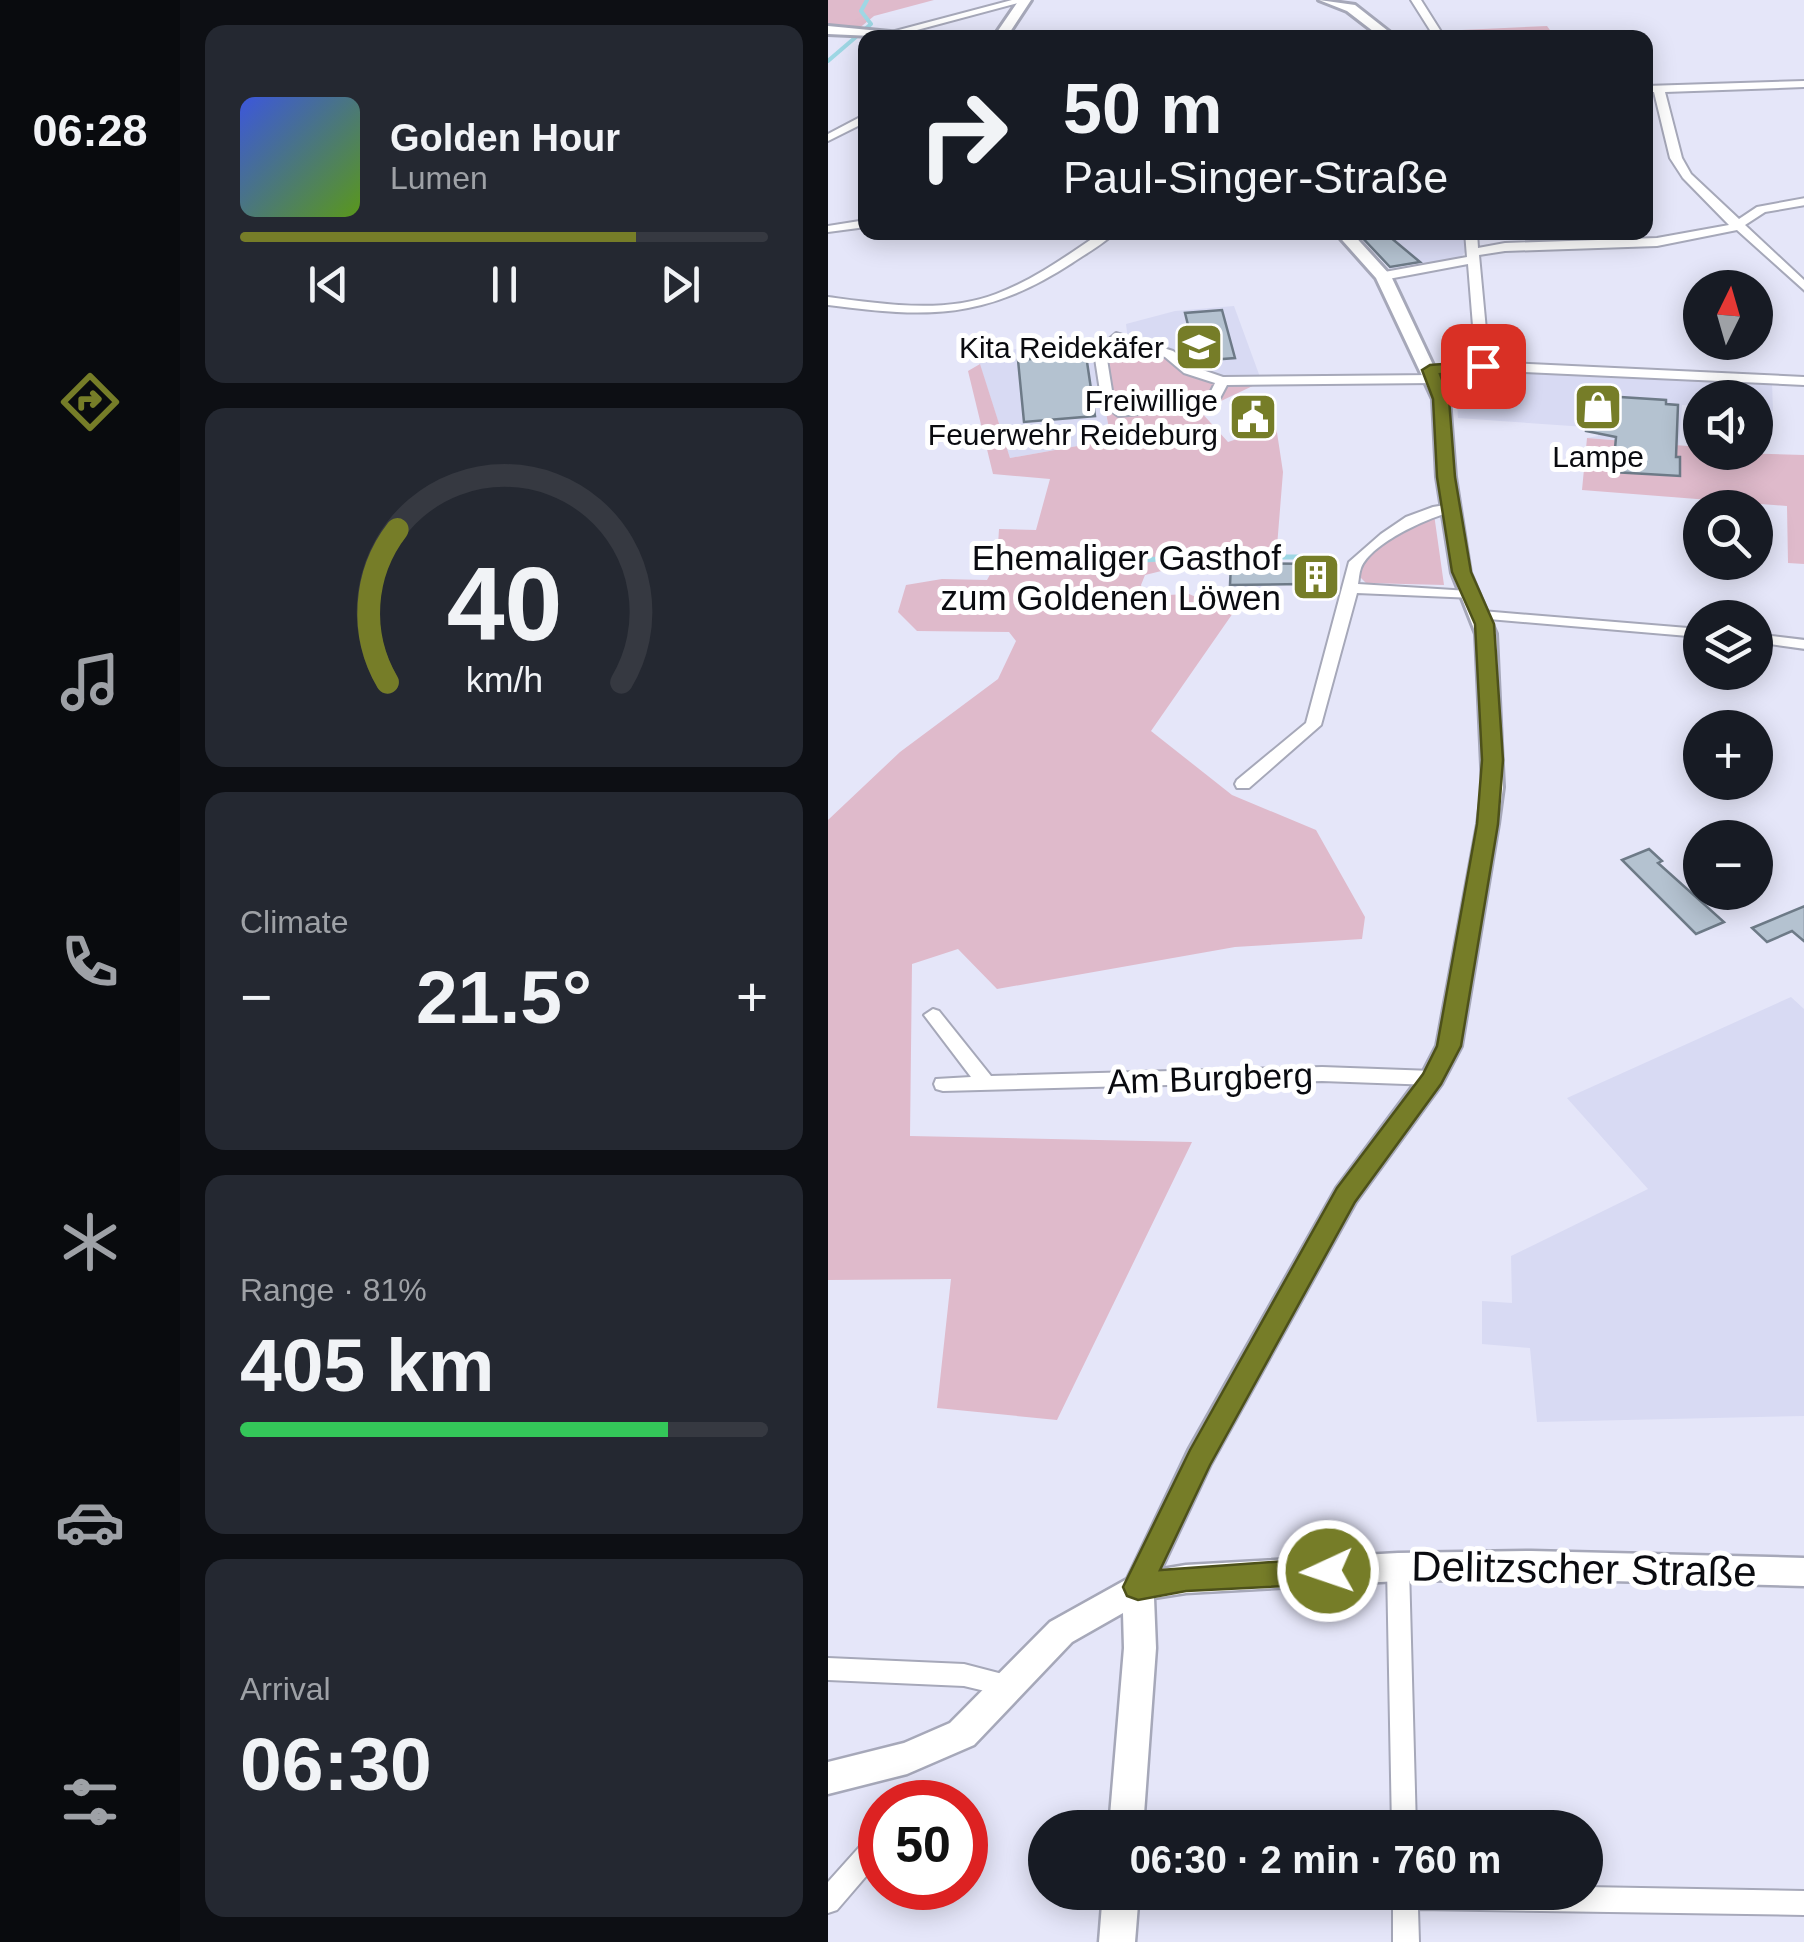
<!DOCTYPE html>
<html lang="en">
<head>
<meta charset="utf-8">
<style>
	:root { --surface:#171b24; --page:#242831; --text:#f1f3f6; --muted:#9ea1a6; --line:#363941; --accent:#767d28 }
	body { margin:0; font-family:Helvetica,sans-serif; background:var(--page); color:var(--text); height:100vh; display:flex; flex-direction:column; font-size:38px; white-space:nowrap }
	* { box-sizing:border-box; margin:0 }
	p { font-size:32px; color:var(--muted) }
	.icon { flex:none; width:55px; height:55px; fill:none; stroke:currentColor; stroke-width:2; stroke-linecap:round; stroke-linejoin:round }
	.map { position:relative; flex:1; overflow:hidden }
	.details { display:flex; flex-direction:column; gap:25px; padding:25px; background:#0d0f14; width:648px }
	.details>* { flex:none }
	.guide { position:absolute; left:30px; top:30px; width:795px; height:210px; border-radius:20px; box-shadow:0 5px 25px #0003; background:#171b24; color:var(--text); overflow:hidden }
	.needle { width:65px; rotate:5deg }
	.tools { position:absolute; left:855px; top:270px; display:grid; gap:20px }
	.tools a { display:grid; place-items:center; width:90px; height:90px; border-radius:50%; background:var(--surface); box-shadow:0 5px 25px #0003; font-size:50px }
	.speed { position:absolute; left:30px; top:1780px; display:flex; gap:20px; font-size:50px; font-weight:700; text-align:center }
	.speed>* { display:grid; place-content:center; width:130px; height:130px; border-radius:50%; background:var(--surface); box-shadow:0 5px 25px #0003; line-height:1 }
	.speed .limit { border:15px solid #d22; background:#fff; color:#111 }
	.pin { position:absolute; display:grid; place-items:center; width:85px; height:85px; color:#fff; margin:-42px; border-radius:20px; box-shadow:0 5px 15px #0006 }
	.me { position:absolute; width:110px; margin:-55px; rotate:267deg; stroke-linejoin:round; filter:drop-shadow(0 0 8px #0008) }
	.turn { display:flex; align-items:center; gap:35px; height:210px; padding:0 40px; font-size:45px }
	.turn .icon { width:130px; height:130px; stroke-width:2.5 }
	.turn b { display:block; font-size:70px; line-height:85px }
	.big { font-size:75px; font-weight:700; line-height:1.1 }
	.details .card { flex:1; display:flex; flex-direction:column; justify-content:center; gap:15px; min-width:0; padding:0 35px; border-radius:20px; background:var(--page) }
	.details .dial { align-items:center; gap:0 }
	.dial svg { height:260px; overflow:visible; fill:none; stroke:var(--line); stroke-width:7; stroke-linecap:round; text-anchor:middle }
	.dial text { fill:var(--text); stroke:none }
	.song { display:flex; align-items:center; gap:30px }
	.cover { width:120px; height:120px; border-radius:15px; background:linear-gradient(135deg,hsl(230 70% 55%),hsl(90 70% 35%)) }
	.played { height:10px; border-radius:5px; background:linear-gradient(90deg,var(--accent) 75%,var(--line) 75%) }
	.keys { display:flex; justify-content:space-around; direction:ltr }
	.heat { display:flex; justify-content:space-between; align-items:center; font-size:55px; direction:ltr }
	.charge { height:15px; border-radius:8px; background:linear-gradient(90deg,#34c759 81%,var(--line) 0) }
	.trip { position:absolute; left:200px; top:1810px; width:575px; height:100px; border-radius:50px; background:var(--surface); box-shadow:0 5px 25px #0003; font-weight:700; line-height:100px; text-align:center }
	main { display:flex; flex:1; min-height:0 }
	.dock { display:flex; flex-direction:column; width:180px; justify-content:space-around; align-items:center; background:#090b0e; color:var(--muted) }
	.dock .icon { width:70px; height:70px }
	.dock .selected { color:var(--accent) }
	.dock b { font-size:45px; color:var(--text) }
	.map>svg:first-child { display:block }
</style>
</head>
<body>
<main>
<nav class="dock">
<b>06:28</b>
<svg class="icon selected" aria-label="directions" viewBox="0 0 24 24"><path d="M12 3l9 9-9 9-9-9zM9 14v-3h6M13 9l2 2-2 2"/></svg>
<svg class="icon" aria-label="music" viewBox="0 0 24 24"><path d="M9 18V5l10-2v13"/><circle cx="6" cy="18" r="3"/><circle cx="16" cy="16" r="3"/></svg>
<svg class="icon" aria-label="phone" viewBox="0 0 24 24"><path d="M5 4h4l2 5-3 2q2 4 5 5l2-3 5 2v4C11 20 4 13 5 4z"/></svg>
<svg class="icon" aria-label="climate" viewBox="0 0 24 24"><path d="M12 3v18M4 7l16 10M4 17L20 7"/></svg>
<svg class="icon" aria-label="car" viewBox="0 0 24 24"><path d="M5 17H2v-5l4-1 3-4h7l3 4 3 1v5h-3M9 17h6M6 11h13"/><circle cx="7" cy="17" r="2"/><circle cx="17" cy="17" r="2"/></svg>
<svg class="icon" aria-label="filters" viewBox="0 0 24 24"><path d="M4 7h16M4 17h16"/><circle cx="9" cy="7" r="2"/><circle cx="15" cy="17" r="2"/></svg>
</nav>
<section class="details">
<div class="card">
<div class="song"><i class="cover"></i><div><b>Golden Hour</b><p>Lumen</p></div></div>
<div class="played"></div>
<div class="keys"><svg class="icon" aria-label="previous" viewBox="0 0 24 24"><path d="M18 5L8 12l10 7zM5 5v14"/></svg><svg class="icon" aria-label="pause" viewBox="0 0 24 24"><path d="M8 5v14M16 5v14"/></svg><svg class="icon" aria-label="next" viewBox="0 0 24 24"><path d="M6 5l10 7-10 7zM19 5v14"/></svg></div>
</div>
<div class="card dial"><svg viewBox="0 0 100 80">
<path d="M14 69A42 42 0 1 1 86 69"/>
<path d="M14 69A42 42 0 0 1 17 22" stroke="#767d28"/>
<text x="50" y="56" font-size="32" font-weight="700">40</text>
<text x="50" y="72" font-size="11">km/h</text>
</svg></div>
<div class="card"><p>Climate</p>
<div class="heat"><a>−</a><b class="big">21.5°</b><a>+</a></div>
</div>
<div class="card"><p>Range · 81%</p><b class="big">405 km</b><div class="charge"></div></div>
<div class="card"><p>Arrival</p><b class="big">06:30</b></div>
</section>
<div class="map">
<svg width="977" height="1942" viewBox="0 0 977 1942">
	<rect width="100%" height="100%" fill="#e5e6f9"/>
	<!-- built -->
	<path fill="#d8daf3" d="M528,233h107l2,19 -4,5 -69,14z
		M406,306l26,71 -57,4 -75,-41 -2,-16 49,-13z
		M265,341l18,99 -101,18 -34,-105z
		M643,369l301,13 1,29 -17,-2v-11h-56v8l-18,-1 -3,40 -92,-7 11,-2v-4l-12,-5 -128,-9 -3,-44z
		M963,997l14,13 -1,406 -267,6 -7,-74 -48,-4v-43l30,2 -1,-47 137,-67 -81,-91z"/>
	<!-- green -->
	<path fill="#dfbacb" d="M0,0h106l-60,16 -17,14 -29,-5z
		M719,26l8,11h-112l-3,-6z
		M288,337l53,17 40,29 52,-1 -61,29 28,31 48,-16 7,46 -7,87 -90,6 -41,10 -4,10 4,11 44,-2 44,19 -82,118 81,64 84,35 49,87 -3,22 -127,8 -238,42 -39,-40 -46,15 -2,172 282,6 -135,278 -120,-12 14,-129 -123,1v-460l72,-68 98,-73 18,-38 -7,-9 -92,-1 -19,-19 8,-27 36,-6 45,1 10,-18 2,-33 37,1 14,-51 -57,-5 -25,-103 12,-7 30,94 101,-18 -18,-99z
		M759,438l113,9v5l104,3v109l-16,-1 -1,-57 -205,-16z
		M606,514l10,71 -78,-2 -5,-5v-15l30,-26z"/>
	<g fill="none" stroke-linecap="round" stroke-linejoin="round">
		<!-- stream-far1 -->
		<path stroke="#9ed7e4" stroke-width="4" d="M0,61l43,-37 -10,-13 6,-11"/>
		<!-- stream -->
		<path stroke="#9ed7e4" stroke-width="5" d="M217,551l-4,14 161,-8h117"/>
	</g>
	<!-- building -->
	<path fill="#b4c2d0" stroke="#6d7a87" stroke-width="2.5" d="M529,232h27l36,30 -30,5z
		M394,310l13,48 -38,3 -12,-48z
		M258,355l9,61 -71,6 -6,-62z
		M761,395l77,5v4l12,1 -2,52h4v19l-67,-4 3,-35 -30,-6z
		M429,403l15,22 -25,5 -15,-23z
		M403,563l99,1 1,26h-29v-6l-72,1z
		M821,849l13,12 -4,2 66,59 -28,12 -74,-74z
		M977,906v36l-13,-11 -25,11 -15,-14z"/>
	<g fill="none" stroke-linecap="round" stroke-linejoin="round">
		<!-- minor casing -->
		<g stroke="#a6a8b9" stroke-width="4">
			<path id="minor" d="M184,0h17l-142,38 -7,-3z
				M583,0h10l24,38h-10z
				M977,81v6l-140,5 17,66 9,16 48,45 18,-12 48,-9v7l-40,7 -20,13 60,56v10l-68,-61 -80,16 -152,5 -26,4 10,107 316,15v8l-322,-15 -58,3 -1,-3 6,-4 46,-3 -8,-99 -85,16 -4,-1v-6l88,-16 -2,-25h12l1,16 27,-5 152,-5 72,-13 -46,-47 -13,-20 -16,-66h-8v-6z
				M38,114v8l-38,19v-7z
				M38,220v7l-38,5v-6z
				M274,232h14c-13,12 -29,21 -44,31 -88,57 -144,55 -244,42v-8c54,7 116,17 168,-3 38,-14 72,-39 106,-62z
				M288,333l57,18 21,16 29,10 211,-2 6,4 -6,4 -207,2 -9,17 -13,6 -87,8 -16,-12 -8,-52zM290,342l47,15 19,16 31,10 -7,14 -11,4 -76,7 -7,-5 -8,-50z
				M623,504l5,1v6c-26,5 -85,32 -95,57 -2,5 -2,11 -3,16l111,7 5,1v6l-117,-5 -36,132 -72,63h-12l-2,-4 2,-4 69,-57 43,-161 32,-28 25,-17 27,-10z
				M654,611l218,18v8l-223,-19v-6z
				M928,634l49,6v9l-49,-7z
				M105,1009l6,2 52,65 331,-9 111,4 6,2 3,5 -3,5 -6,2 -111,-4 -379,10 -7,-2 -2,-5 2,-5 35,-2 -47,-62z
				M570,1557l8,3 3,7 7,261h-24l-5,-261 3,-7z
				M0,1658l136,6 50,13 4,8 -4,8 -8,3 -42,-10 -136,-6z
				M52,1830v30l-43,50 -9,3v-31l43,-48z
				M758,1887l219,4v24l-387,-6 1,33h-26v-50h193z"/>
		</g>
		<!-- tertiary casing -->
		<g stroke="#a6a8b9" stroke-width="6">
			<path id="tertiary" d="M191,0h12l-25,38h-13z
				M491,0l36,5 42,33h-15l-35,-27z
				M0,26l83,8 6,4 -89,-4z
				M507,232h16l40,44 58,123 6,78 15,96 26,61 7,153 -5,37 -37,222 -20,38 -86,118 -145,262 -62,132 -10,4 -10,-4 -4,-9 65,-137 148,-262 86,-115 14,-27 41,-222 5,-37 -7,-153 -24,-61 -15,-96 -4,-78 -57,-121z"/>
		</g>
		<!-- secondary casing -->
		<g stroke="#a6a8b9" stroke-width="5">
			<path id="secondary" d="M703,1551l274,7v28l-274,-7 -133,2 -212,12 -32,5 2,50 -13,180h-34l15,-180 -1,-35 -51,29 -98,103 -67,29 -79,20v-32l76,-19 46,-20 100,-101 88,-49 48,-8 212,-12z
				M275,1892h36l-4,50h-36z"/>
		</g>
		<!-- minor -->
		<use href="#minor" fill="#fff" fill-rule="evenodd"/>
		<!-- tertiary -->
		<use href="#tertiary" fill="#fff" fill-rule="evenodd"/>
		<!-- secondary -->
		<use href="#secondary" fill="#fff" fill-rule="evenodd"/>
	</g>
	<!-- route -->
	<path fill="#767d28" stroke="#4d511a" stroke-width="2.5" d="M655,361l9,5 -3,4 -49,4 9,25 6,78 16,95 23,52 9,136 -5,64 -37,222 -20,38 -86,118 -145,263 -50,105 168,-12 10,4 4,9 -4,9 -10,4 -142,7 -48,9 -11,-4 -4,-9 67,-137 147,-262 86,-114 14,-28 40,-222 5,-64 -7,-136 -23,-52 -15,-95 -4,-78 -11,-29 8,-5z"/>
	<!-- icons -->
	<defs>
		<g id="school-square" transform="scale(2.5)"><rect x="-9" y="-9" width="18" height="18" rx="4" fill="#767d28" stroke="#fff"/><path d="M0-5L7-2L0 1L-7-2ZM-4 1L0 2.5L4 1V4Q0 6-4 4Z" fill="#fff"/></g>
		<g id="shop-square" transform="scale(2.5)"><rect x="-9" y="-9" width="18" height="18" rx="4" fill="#767d28" stroke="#fff"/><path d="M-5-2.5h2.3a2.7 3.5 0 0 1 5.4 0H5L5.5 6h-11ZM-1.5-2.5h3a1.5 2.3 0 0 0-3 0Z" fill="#fff"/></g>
		<g id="civic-square" transform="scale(2.5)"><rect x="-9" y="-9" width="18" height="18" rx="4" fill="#767d28" stroke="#fff"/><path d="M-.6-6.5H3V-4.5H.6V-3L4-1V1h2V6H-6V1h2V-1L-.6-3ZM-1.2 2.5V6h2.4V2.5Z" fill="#fff"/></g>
		<g id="building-square" transform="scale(2.5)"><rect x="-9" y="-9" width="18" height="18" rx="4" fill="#767d28" stroke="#fff"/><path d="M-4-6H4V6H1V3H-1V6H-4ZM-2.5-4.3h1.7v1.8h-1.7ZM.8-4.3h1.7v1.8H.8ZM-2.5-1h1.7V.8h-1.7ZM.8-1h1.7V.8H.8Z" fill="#fff"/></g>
	</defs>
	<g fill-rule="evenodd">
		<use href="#school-square" x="371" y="347"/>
		<use href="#shop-square" x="770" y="407"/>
		<use href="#civic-square" x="425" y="417"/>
		<use href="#building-square" x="488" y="577"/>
	</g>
	<g text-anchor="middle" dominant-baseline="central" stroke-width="10" stroke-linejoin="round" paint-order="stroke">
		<!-- far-poi labels -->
		<g font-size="30" fill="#0a0b10" stroke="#fff" text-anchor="end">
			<text x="336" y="347">Kita Reidekäfer</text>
			<text x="390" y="400">Freiwillige<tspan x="390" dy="34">Feuerwehr Reideburg</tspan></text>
			<text x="770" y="456" text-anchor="middle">Lampe</text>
		</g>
		<!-- poi labels -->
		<g font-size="35" fill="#0a0b10" stroke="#fff" text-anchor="end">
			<text x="453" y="557">Ehemaliger Gasthof<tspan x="453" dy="40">zum Goldenen Löwen</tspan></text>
		</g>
		<!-- street labels -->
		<g font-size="35" fill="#0a0b10" stroke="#fff">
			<text transform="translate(382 1078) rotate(-2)">Am Burgberg</text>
		</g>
		<!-- near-street labels -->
		<g font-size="42" fill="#0a0b10" stroke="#fff">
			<text transform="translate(756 1569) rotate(1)">Delitzscher Straße</text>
		</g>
	</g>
</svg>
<div class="tools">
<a><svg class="needle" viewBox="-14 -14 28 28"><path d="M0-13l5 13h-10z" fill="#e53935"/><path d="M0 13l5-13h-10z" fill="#9ea1a6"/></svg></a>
<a><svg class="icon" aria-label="sound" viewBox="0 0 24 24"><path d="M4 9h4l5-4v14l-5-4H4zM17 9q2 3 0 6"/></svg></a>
<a><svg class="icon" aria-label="search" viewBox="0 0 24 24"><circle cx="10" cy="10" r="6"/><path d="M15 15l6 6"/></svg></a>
<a><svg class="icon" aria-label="layers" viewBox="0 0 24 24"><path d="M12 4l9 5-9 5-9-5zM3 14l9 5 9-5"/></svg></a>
<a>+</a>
<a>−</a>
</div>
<div class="speed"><div class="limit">50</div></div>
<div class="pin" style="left:655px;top:366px;background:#d93025"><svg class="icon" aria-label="arrive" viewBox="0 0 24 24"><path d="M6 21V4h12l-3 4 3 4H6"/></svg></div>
<svg class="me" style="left:500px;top:1571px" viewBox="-20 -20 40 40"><circle r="17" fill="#767d28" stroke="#fff" stroke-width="3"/><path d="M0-11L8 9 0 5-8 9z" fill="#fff"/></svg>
<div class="trip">06:30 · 2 min · 760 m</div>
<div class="guide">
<div class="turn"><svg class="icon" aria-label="right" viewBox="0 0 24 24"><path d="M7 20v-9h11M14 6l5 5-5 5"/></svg><div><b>50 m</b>Paul-Singer-Straße</div></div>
</div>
</div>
</main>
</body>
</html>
